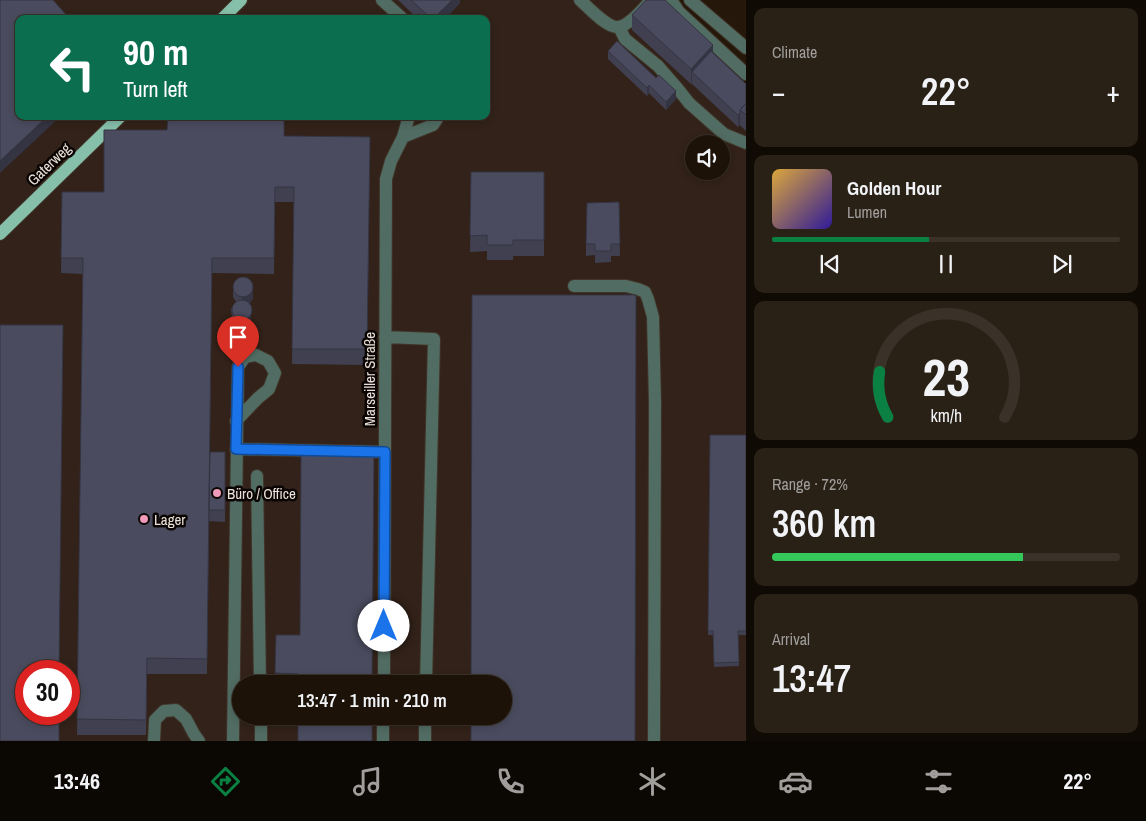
<!DOCTYPE html>
<html lang="en">
<head>
<meta charset="utf-8">
<style>
	:root { --surface:#1c1208; --page:#292016; --text:#f1f3f6; --muted:#a09e9c; --line:#3a3229; --accent:#0b8043 }
	body { margin:0; font-family:"Archivo Narrow",sans-serif; background:var(--page); color:var(--text); height:100vh; display:flex; flex-direction:column; font-size:19px; white-space:nowrap }
	* { box-sizing:border-box; margin:0 }
	p { font-size:16px; color:var(--muted) }
	.icon { flex:none; width:28px; height:28px; fill:none; stroke:currentColor; stroke-width:2; stroke-linecap:round; stroke-linejoin:round }
	.map { position:relative; flex:1; overflow:hidden }
	.sheet { display:flex; flex-direction:column; gap:8px; padding:8px; background:#0f0a04; width:400px }
	.sheet>* { flex:none }
	.top-card { position:absolute; left:15px; top:15px; width:475px; height:105px; border-radius:10px; box-shadow:0 2px 8px #0003,0 0 0 1px var(--line); background:#0b6e4f; color:#fff; overflow:hidden }
	.controls { position:absolute; left:685px; top:135px; display:grid; gap:10px }
	.controls a { display:grid; place-items:center; width:45px; height:45px; border-radius:50%; background:var(--surface); box-shadow:0 2px 8px #0003,0 0 0 1px var(--line); font-size:25px }
	.speed { position:absolute; left:15px; top:660px; display:flex; gap:10px; font-size:25px; font-weight:700; text-align:center }
	.speed>* { display:grid; place-content:center; width:65px; height:65px; border-radius:50%; background:var(--surface); box-shadow:0 2px 8px #0003,0 0 0 1px var(--line); line-height:1 }
	.speed .limit { border:8px solid #d22; background:#fff; color:#111 }
	.pin { position:absolute; display:grid; place-items:center; width:42px; height:42px; color:#fff; margin:-51px -21px; border-radius:50% 50% 50% 0; rotate:-45deg; box-shadow:0 0 5px #0007 }
	.pin .icon { rotate:45deg }
	.me { position:absolute; width:55px; margin:-28px; rotate:0deg; stroke-linejoin:round; filter:drop-shadow(0 0 4px #0008) }
	.turn { display:flex; align-items:center; gap:18px; height:105px; padding:0 25px; font-size:22px }
	.turn .icon { width:65px; height:65px; stroke-width:2.5 }
	.turn b { display:block; font-size:35px; line-height:42px }
	.big { font-size:38px; font-weight:600; line-height:1.1 }
	.sheet .card { flex:1; display:flex; flex-direction:column; justify-content:center; gap:8px; min-width:0; padding:0 18px; border-radius:10px; background:var(--page) }
	.sheet .dial { align-items:center; gap:0 }
	.dial svg { height:130px; overflow:visible; fill:none; stroke:var(--line); stroke-width:7; stroke-linecap:round; text-anchor:middle }
	.dial text { fill:var(--text); stroke:none }
	.song { display:flex; align-items:center; gap:15px }
	.cover { width:60px; height:60px; border-radius:8px; background:linear-gradient(135deg,hsl(40 70% 55%),hsl(250 70% 35%)) }
	.played { height:5px; border-radius:2px; background:linear-gradient(90deg,var(--accent) 45%,var(--line) 45%) }
	.keys { display:flex; justify-content:space-around; direction:ltr }
	.heat { display:flex; justify-content:space-between; align-items:center; font-size:28px; direction:ltr }
	.charge { height:8px; border-radius:4px; background:linear-gradient(90deg,#34c759 72%,var(--line) 0) }
	.trip { position:absolute; left:232px; top:675px; width:280px; height:50px; border-radius:25px; background:var(--surface); box-shadow:0 2px 8px #0003,0 0 0 1px var(--line); font-weight:600; line-height:50px; text-align:center }
	.tabs { display:flex; height:80px; justify-content:space-around; align-items:center; background:#0b0703; color:var(--muted) }
	.tabs .icon { width:35px; height:35px }
	.tabs .selected { color:var(--accent) }
	.tabs b { font-size:22px; color:var(--text) }
	main { display:flex; flex:1; min-height:0 }
	.map>svg:first-child { display:block }
</style>
</head>
<body>
<main>
<div class="map">
<svg width="746" height="741" viewBox="0 0 746 741">
	<rect width="100%" height="100%" fill="#25180b"/>
	<!-- commercial -->
	<path fill="#322219" fill-rule="evenodd" d="M0,0h653l93,89v652h-746zM19,19h467v97h-467zM694,144h27v27h-27zM26,671h43v43h-43zM241,684h263v32h-263z"/>
	<g fill="none" stroke-linecap="round" stroke-linejoin="round">
		<!-- minor casing -->
		<g stroke="#413428" stroke-width="14">
			<path id="minor" d="M382,0l21,19
				M580,0c8,7 27,28 38,27 11,-1 26,-19 33,-27
				M671,0l8,12 67,62
				M690,0l56,48
				M619,27l6,12 33,27 20,23 11,14 35,31 22,9
				M403,137l30,-12 4,-6 1,-3
				M574,286h52l12,3 7,3 3,7 5,18 2,86 -1,338
				M385,337l49,2 -8,345
				M236,449l149,3
				M257,476l3,208
				M384,684l2,-505 5,-18 12,-24 6,-21
				M261,716v25
				M154,741l1,-21 9,-9 12,-1 10,9 8,15 5,7
				M233,741l5,-374 7,-10 11,-2 12,6 7,12 -6,16 -11,9 -22,23
				M383,741v-25
				M425,741v-25"/>
		</g>
		<!-- major casing -->
		<g stroke="#413428" stroke-width="14">
			<path id="major" d="M222,19l19,-19
				M0,234l121,-118"/>
		</g>
		<!-- minor -->
		<use href="#minor" stroke="#516c63" stroke-width="12"/>
		<!-- major -->
		<use href="#major" stroke="#86c0ab" stroke-width="12"/>
	</g>
	<!-- wall -->
	<path fill="#404051" d="M398,0h62v3l-15,16h-27z
		M632,15l81,38 33,31v47l-6,-6 -2,2 -46,-43v-1l-1,1 -59,-54z
		M608,51l68,48 -10,11 -17,-17 -2,3 -39,-37z
		M284,136l86,1 -3,228 -75,-1 2,-162h-19l-1,72 -62,-1 -5,401h-60l-1,61h-69l6,-461 -22,-1 1,-81h42z
		M471,172h73v84h-31v4h-26v-9l-17,1z
		M619,202l1,54h-9v6l-16,1v-8l-9,1v-12z
		M233,289l20,10 -4,5 2,18 -4,5 -6,1 -6,-2 -3,-6 -1,-11 5,-7 -3,-5z
		M710,435h36v200h-8l1,31 -25,1 -1,-32h-5z
		M210,452h15v70l-16,-1z
		M276,635l96,49h-97z"/>
	<!-- shaded-wall -->
	<path fill="#343442" d="M452,0h8v3l-15,16h-12z
		M713,45v15l-21,12v11l-1,1v-15z
		M649,85v8l-2,3v-8z
		M676,91v8l-10,11v-8z
		M740,113v12l-2,2v-12z
		M48,116h13l-61,57v-12z
		M253,284v15l-5,5 -6,1v-8z
		M251,307v15l-4,5 -6,1v-8z"/>
	<!-- building -->
	<path fill="#4a4b5e" stroke="#343442" d="M0,0h53l17,19h-51v97h29l-48,45z
		M411,0h41l-19,19h-1z
		M646,0h19l48,45 -22,24 -59,-54z
		M617,41l39,37 3,-3 17,16 -10,11 -17,-17 -2,3 -39,-37z
		M711,51l35,33v19l-6,7v3l-2,2 -46,-43z
		M746,103v12l-6,-5z
		M168,116h116v20l86,1 -3,212h-75l2,-162h-19l-1,71h-62l-5,401 -60,-1 -1,62 -69,-1 6,-461h-22l1,-66h42v-62h63z
		M471,172h73v68h-31v5h-26v-10l-17,1z
		M619,202l1,42h-9v7h-16v-7h-9l1,-41z
		M233 287a10 10 0 1 1 20 0a10 10 0 1 1-20 0Z
		M472,295h164l-1,446h-164v-25h33v-32h-33z
		M232 310a10 10 0 1 1 20 0a10 10 0 1 1-20 0Z
		M0,325h63l-4,346h-33v43h33v27h-59z
		M710,435h36v196h-8l1,31 -25,1 -1,-32h-5z
		M210,452h15v58h-16z
		M301,452h73l-2,232h-73v-10l-24,-1 1,-38h24z
		M298,716h74v25h-74z"/>
	<g fill="none" stroke-linecap="round" stroke-linejoin="round">
		<!-- route casing -->
		<g stroke="#114b97" stroke-width="12">
			<path id="route" d="M238,367l-2,82 149,3 -1,174"/>
		</g>
		<!-- route -->
		<use href="#route" stroke="#1a73e8" stroke-width="9"/>
	</g>
	<!-- markers -->
	<g fill="#ef9ab8" stroke="#0a0502" stroke-width="2">
		<circle cx="217" cy="493" r="5"/>
		<circle cx="144" cy="519" r="5"/>
	</g>
	<g text-anchor="middle" dominant-baseline="central" stroke-width="5" stroke-linejoin="round" paint-order="stroke">
		<!-- street labels -->
		<g font-size="15" fill="#ebe2d9" stroke="#0a0502">
			<text transform="translate(49 164) rotate(-44)">Gaterweg</text>
			<text transform="translate(369 379) rotate(-90)">Marseiller Straße</text>
		</g>
		<!-- poi labels -->
		<g font-size="15" fill="#ebe2d9" stroke="#0a0502" text-anchor="start">
			<text x="227" y="493">Büro / Office</text>
			<text x="154" y="519">Lager</text>
		</g>
	</g>
</svg>
<div class="controls">
<a><svg class="icon" aria-label="sound" viewBox="0 0 24 24"><path d="M4 9h4l5-4v14l-5-4H4zM17 9q2 3 0 6"/></svg></a>
</div>
<div class="speed"><div class="limit">30</div></div>
<div class="pin" style="left:238px;top:367px;background:#d93025"><svg class="icon" aria-label="arrive" viewBox="0 0 24 24"><path d="M6 21V4h12l-3 4 3 4H6"/></svg></div>
<svg class="me" style="left:384px;top:626px" viewBox="-20 -20 40 40"><circle r="19" fill="#fff"/><path d="M0-13L10 11 0 6-10 11z" fill="#1a73e8"/></svg>
<div class="trip">13:47 · 1 min · 210 m</div>
<div class="top-card">
<div class="turn"><svg class="icon" aria-label="left" viewBox="0 0 24 24"><path d="M17 20v-9H6M10 6l-5 5 5 5"/></svg><div><b>90 m</b>Turn left</div></div>
</div>
</div>
<section class="sheet">
<div class="card"><p>Climate</p>
<div class="heat"><a>−</a><b class="big">22°</b><a>+</a></div>
</div>
<div class="card">
<div class="song"><i class="cover"></i><div><b>Golden Hour</b><p>Lumen</p></div></div>
<div class="played"></div>
<div class="keys"><svg class="icon" aria-label="previous" viewBox="0 0 24 24"><path d="M18 5L8 12l10 7zM5 5v14"/></svg><svg class="icon" aria-label="pause" viewBox="0 0 24 24"><path d="M8 5v14M16 5v14"/></svg><svg class="icon" aria-label="next" viewBox="0 0 24 24"><path d="M6 5l10 7-10 7zM19 5v14"/></svg></div>
</div>
<div class="card dial"><svg viewBox="0 0 100 80">
<path d="M14 69A42 42 0 1 1 86 69"/>
<path d="M14 69A42 42 0 0 1 9 41" stroke="#0b8043"/>
<text x="50" y="56" font-size="32" font-weight="700">23</text>
<text x="50" y="72" font-size="11">km/h</text>
</svg></div>
<div class="card"><p>Range · 72%</p><b class="big">360 km</b><div class="charge"></div></div>
<div class="card"><p>Arrival</p><b class="big">13:47</b></div>
</section>
</main>
<nav class="tabs">
<b>13:46</b>
<svg class="icon selected" aria-label="directions" viewBox="0 0 24 24"><path d="M12 3l9 9-9 9-9-9zM9 14v-3h6M13 9l2 2-2 2"/></svg>
<svg class="icon" aria-label="music" viewBox="0 0 24 24"><path d="M9 18V5l10-2v13"/><circle cx="6" cy="18" r="3"/><circle cx="16" cy="16" r="3"/></svg>
<svg class="icon" aria-label="phone" viewBox="0 0 24 24"><path d="M5 4h4l2 5-3 2q2 4 5 5l2-3 5 2v4C11 20 4 13 5 4z"/></svg>
<svg class="icon" aria-label="climate" viewBox="0 0 24 24"><path d="M12 3v18M4 7l16 10M4 17L20 7"/></svg>
<svg class="icon" aria-label="car" viewBox="0 0 24 24"><path d="M5 17H2v-5l4-1 3-4h7l3 4 3 1v5h-3M9 17h6M6 11h13"/><circle cx="7" cy="17" r="2"/><circle cx="17" cy="17" r="2"/></svg>
<svg class="icon" aria-label="filters" viewBox="0 0 24 24"><path d="M4 7h16M4 17h16"/><circle cx="9" cy="7" r="2"/><circle cx="15" cy="17" r="2"/></svg>
<b>22°</b>
</nav>
</body>
</html>
